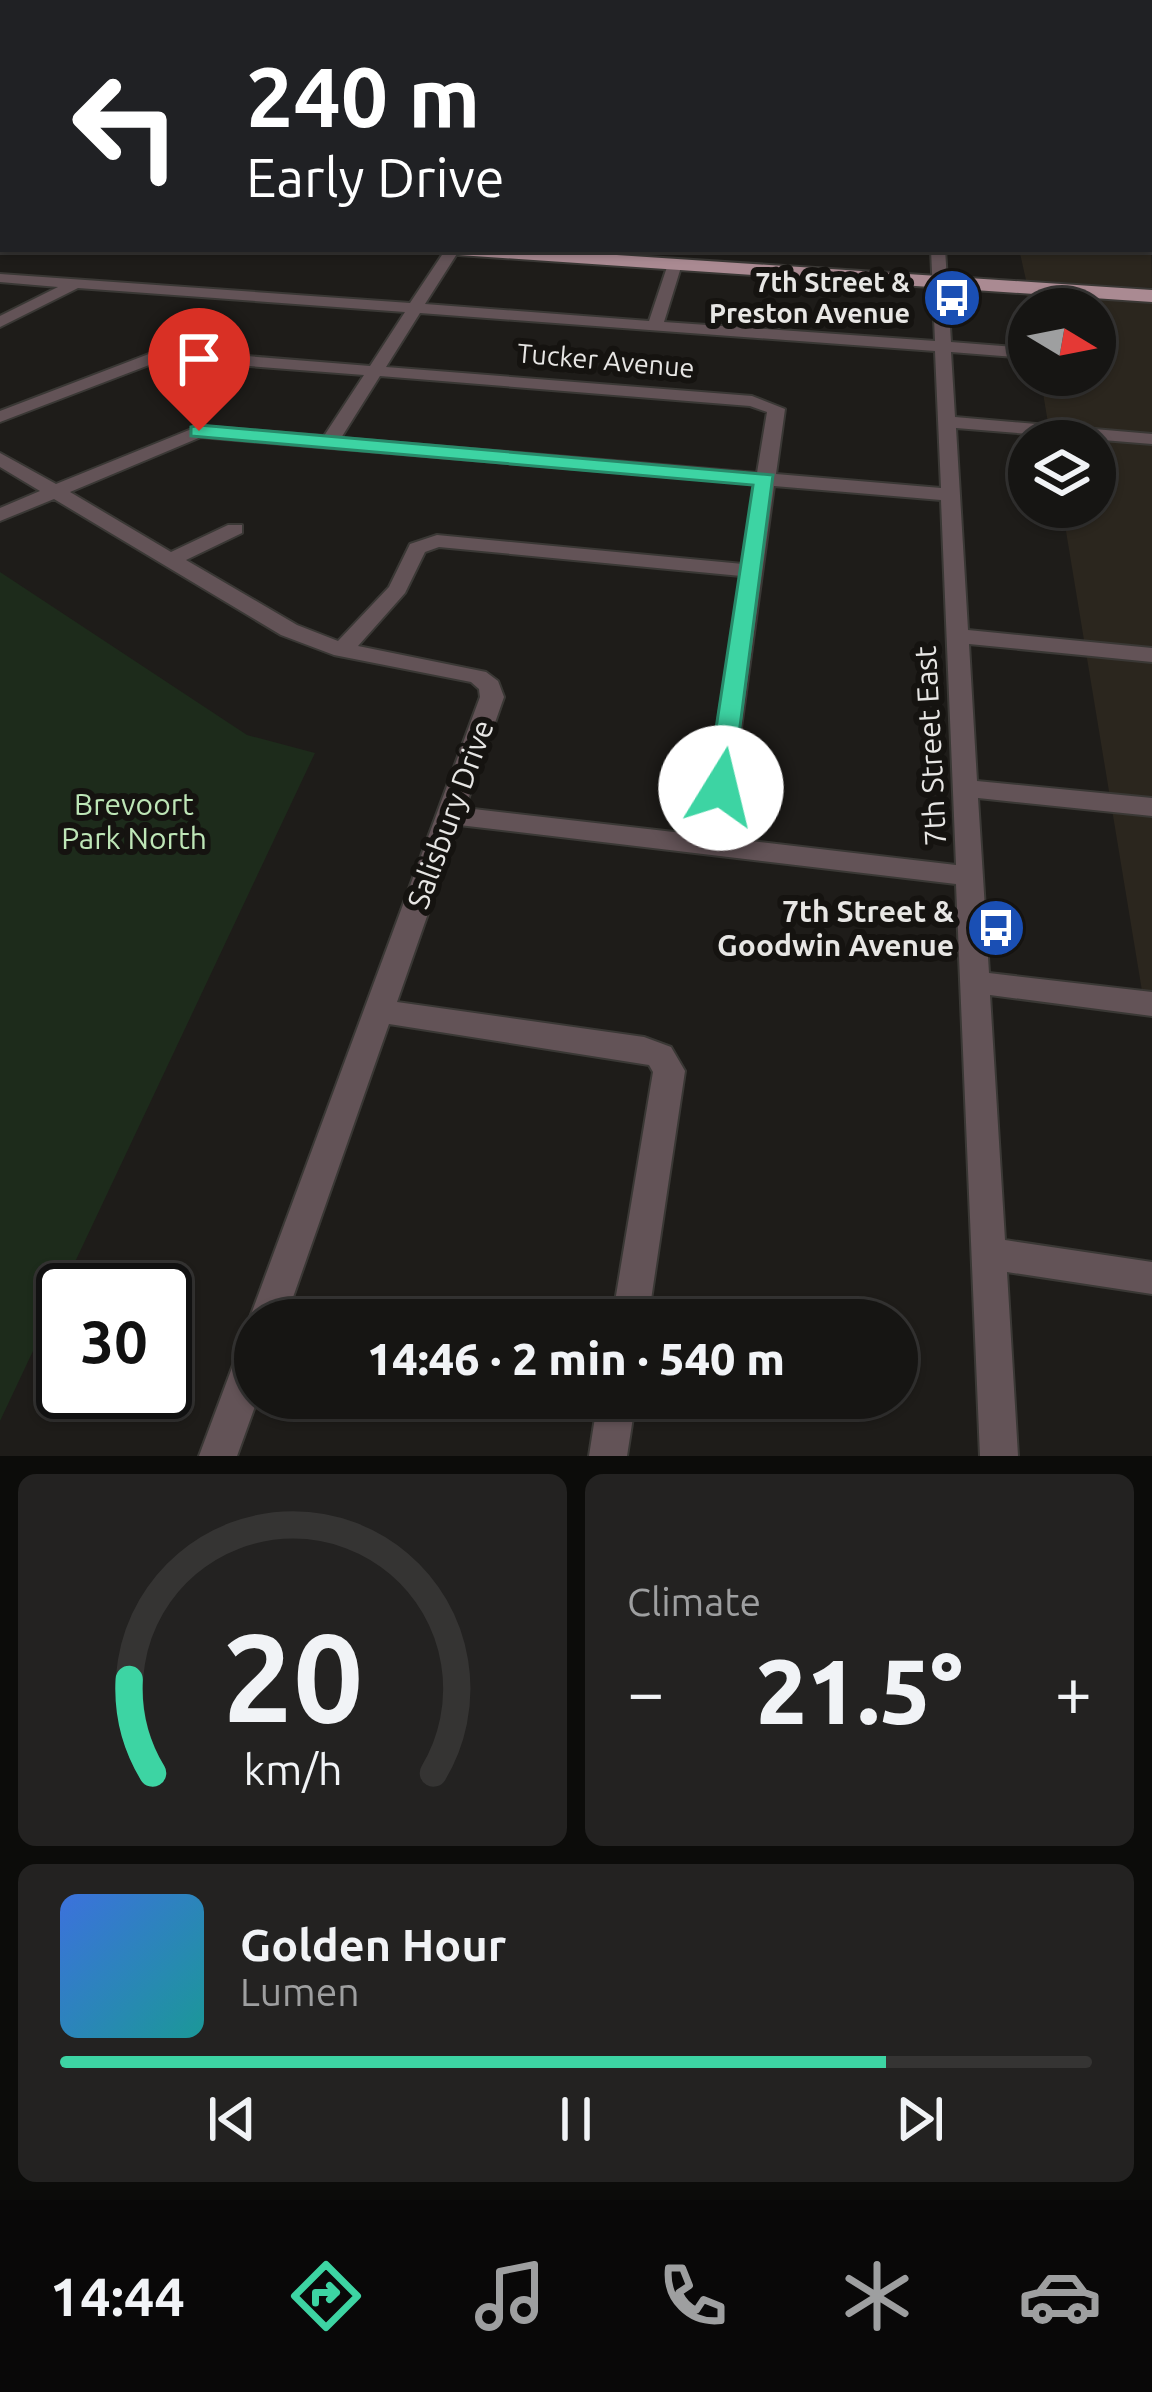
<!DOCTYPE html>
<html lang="en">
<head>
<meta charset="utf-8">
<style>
	:root { --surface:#161513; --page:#232221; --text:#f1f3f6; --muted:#9e9fa0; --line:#353433; --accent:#3dd4a3 }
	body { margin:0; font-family:Ubuntu,sans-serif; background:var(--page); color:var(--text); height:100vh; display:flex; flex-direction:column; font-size:45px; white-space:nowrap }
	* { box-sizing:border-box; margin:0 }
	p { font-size:39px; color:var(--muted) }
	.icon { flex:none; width:66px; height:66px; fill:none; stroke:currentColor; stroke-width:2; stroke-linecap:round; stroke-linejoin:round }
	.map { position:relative; height:1456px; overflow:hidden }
	.side { display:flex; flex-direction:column; gap:18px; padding:18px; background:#0c0c0a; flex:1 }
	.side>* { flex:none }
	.hud { position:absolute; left:0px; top:0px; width:1152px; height:252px; box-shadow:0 3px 9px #0004,0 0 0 3px var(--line); background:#202124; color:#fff; overflow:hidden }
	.needle { width:78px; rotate:100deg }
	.fabs { position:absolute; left:1008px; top:288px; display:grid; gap:24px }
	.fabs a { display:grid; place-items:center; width:108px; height:108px; border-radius:50%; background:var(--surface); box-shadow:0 3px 9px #0004,0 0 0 3px var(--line); font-size:60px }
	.speed { position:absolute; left:36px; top:1263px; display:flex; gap:24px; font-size:60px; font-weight:700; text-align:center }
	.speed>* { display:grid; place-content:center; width:156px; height:156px; border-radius:50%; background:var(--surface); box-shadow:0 3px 9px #0004,0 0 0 3px var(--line); line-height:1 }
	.speed .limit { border:6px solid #111; border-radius:18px; background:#fff; color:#111 }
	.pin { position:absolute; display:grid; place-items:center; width:102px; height:102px; color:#fff; margin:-123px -51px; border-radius:50% 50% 50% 0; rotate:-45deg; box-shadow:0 0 12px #0007 }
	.pin .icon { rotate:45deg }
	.me { position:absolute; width:132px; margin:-66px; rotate:9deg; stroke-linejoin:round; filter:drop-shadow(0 0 9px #0008) }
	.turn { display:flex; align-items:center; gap:42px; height:252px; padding:0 48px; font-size:54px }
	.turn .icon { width:156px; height:156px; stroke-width:2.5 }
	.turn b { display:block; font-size:84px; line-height:102px }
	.big { font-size:90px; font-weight:800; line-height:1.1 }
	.side .card { flex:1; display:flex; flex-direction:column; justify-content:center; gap:18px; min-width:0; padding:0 42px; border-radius:18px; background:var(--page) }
	.side .dial { align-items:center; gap:0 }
	.dial svg { height:312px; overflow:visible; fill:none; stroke:var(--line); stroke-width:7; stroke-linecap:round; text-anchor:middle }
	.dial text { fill:var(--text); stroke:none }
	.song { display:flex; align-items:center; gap:36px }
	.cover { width:144px; height:144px; border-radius:18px; background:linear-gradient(135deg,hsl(220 70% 55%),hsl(180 70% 35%)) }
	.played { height:12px; border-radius:6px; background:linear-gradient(90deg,var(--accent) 80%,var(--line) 80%) }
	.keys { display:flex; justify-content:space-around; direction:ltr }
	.heat { display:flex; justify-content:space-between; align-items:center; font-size:66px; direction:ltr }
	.side .tiles { flex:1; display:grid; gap:18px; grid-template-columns:1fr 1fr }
	.card:last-child { grid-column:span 2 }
	.trip { position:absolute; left:234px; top:1299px; width:684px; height:120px; border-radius:60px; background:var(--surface); box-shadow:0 3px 9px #0004,0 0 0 3px var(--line); font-weight:800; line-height:120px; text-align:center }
	.tab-bar { display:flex; height:192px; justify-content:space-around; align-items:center; background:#090808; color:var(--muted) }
	.tab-bar .icon { width:84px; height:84px }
	.tab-bar .current { color:var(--accent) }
	.tab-bar b { font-size:54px; color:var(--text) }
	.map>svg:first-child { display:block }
</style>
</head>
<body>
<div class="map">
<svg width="1152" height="1456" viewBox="0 0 1152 1456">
	<rect width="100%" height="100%" fill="#1e1c19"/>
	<!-- built -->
	<path fill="#2b261e" d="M1149,130l3,158 -126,-8 -7,-31h130z
		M1025,287l127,9v708l-8,-1 -82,-496h33v-66h-44l-11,-66h55v-66l-66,2z"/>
	<!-- green -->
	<path fill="#1d2b1b" d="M0,572l247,163 68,18 -315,668z"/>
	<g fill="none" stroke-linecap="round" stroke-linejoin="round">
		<!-- minor casing -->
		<g stroke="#3a3835" stroke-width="4">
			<path id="minor" d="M346,0h68l11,3z
				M452,0h10l-13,3z
				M611,0h10l-12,3z
				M754,0h10l-11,3z
				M0,8h3v6h-3z
				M3,41v7l-3,1v-7z
				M1149,58h3v6h-3z
				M0,67h3v6h-3z
				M0,109h3v6h-3z
				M0,157h3v8h-3z
				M1149,171h3v8h-3z
				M1149,226h3v8h-3z
				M446,249h14l-35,55 224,17 19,-57 7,-4 7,4 -18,58 271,19 -4,-92h14l6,93 78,6v10l-78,-6 4,65 197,17v10l-196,-16 12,202 184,18v14l-183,-18 8,137 175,17v18l-174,-18 11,175 163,19v24l-162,-21 15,245 147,22v32l-145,-22 11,184h-38l-24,-572 -497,-59 -62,177 247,35 27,10 14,24 -37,249h-36l41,-248 -4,-7 -260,-41 -104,296h-30l-1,12 -5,-12 231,-623 -1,-8 -8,-7 -137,-27 -53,-20 -227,-136 -54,22v-13l40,-17 -40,-24v-14l56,31 143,-58 125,10 40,-61 -192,-15 -15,2 -157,60v-11l154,-59 18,-2 198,16 35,-54 -327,-24 -78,39v-11l58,-29 -58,-5v-8l410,29zM420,313l515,38 6,137 -165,-14 9,-65 -33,-13 -366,-29zM380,376l370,30 17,6 -10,61 -416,-35zM201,437l555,47 -13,80 -306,-29 -27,9 -21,43 -51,54 -41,-16 -111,-65 56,-27v-8h-14l-57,27 -101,-60zM774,486l167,14 15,365 -230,-27zM439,547l302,29 -41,259 -235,-27 39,-111 -6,-16 -12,-9 -128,-26 47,-53 20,-41z
				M255,1336l3,62 -21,58h-38l43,-115z
				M598,1398h38l-9,58h-38z"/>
		</g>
		<!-- major casing -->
		<g stroke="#3a3835" stroke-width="4">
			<path id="major" d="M1088,0h12l1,3h-12z
				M1149,83l3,1v13l-3,-1z
				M1149,126h3v14h-3z
				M3,219v12l-3,1v-12z
				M435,249h90l627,41v12l-708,-48z"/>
		</g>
		<!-- minor -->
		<use href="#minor" fill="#635357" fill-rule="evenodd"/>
		<!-- major -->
		<use href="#major" fill="#aa8a92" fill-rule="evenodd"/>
	</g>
	<!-- route -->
	<path fill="#3dd4a3" stroke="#288a6a" stroke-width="3" d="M199,425l574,50 -42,320 -10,3 -14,-10 46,-303 -562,-49v-9z"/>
	<!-- icons -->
	<defs>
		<g id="bus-disc" transform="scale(3)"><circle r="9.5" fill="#1a4fb4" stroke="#151310"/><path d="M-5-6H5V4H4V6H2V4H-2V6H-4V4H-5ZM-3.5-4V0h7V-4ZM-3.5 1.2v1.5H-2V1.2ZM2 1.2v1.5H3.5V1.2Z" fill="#fff"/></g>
	</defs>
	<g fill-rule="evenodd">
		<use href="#bus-disc" x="952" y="298"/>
		<use href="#bus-disc" x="996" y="928"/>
	</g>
	<g text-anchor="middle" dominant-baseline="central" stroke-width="12" stroke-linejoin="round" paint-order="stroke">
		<!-- far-poi labels -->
		<g font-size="27" font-weight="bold" fill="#e7e6e4" stroke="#151310" text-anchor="end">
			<text x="910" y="282">7th Street &amp;<tspan x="910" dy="31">Preston Avenue</tspan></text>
		</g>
		<!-- far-street labels -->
		<g font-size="27" fill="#e7e6e4" stroke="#151310">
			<text transform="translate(606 360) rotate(5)">Tucker Avenue</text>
		</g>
		<!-- street labels -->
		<g font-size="30" fill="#e7e6e4" stroke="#151310">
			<text transform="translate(930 746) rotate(-93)">7th Street East</text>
			<text transform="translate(450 814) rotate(-70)">Salisbury Drive</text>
		</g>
		<!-- park labels -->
		<g font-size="30" fill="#bee6b7" stroke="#151310">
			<text x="134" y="804">Brevoort<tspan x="134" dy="34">Park North</tspan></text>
		</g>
		<!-- poi labels -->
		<g font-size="30" font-weight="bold" fill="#e7e6e4" stroke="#151310" text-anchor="end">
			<text x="954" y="911">7th Street &amp;<tspan x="954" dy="34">Goodwin Avenue</tspan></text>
		</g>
	</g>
</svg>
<div class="fabs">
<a><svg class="needle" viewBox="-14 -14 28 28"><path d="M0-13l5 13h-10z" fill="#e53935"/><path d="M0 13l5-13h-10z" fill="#9e9fa0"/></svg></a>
<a><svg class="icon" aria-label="layers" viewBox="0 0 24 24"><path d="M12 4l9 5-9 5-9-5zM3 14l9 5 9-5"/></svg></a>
</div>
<div class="speed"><div class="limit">30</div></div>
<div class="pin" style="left:199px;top:431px;background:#d93025"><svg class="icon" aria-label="arrive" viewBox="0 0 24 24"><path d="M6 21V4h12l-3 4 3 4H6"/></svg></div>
<svg class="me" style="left:721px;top:788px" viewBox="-20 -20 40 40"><circle r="19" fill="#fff"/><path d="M0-13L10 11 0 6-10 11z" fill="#3dd4a3"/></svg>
<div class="trip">14:46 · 2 min · 540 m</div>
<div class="hud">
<div class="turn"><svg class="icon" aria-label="left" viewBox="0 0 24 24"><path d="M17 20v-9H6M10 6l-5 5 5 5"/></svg><div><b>240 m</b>Early Drive</div></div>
</div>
</div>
<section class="side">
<div class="tiles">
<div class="card dial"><svg viewBox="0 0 100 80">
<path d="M14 69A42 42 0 1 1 86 69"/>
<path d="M14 69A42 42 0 0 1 8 45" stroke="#3dd4a3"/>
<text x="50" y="56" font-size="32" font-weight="700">20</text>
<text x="50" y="72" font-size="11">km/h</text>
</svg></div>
<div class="card"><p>Climate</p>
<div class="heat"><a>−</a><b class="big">21.5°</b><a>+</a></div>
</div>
<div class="card">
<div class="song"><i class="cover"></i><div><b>Golden Hour</b><p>Lumen</p></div></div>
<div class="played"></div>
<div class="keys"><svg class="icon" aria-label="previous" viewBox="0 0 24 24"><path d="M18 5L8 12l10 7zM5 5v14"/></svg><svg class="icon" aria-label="pause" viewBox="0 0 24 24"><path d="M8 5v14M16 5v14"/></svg><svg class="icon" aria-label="next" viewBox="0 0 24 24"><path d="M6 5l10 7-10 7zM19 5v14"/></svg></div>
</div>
</div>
</section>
<nav class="tab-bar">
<b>14:44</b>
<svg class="icon current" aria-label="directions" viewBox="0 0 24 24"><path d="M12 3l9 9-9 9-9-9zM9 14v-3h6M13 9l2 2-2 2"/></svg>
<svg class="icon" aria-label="music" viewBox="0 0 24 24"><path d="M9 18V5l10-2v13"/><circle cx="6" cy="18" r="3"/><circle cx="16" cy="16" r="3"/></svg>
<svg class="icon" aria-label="phone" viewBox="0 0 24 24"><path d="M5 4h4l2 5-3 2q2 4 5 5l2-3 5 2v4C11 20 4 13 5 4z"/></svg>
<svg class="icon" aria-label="climate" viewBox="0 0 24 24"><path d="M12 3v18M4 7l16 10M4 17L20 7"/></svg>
<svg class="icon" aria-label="car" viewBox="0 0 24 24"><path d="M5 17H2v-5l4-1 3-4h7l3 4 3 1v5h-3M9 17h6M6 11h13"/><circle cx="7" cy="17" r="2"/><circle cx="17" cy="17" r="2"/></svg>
</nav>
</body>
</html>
